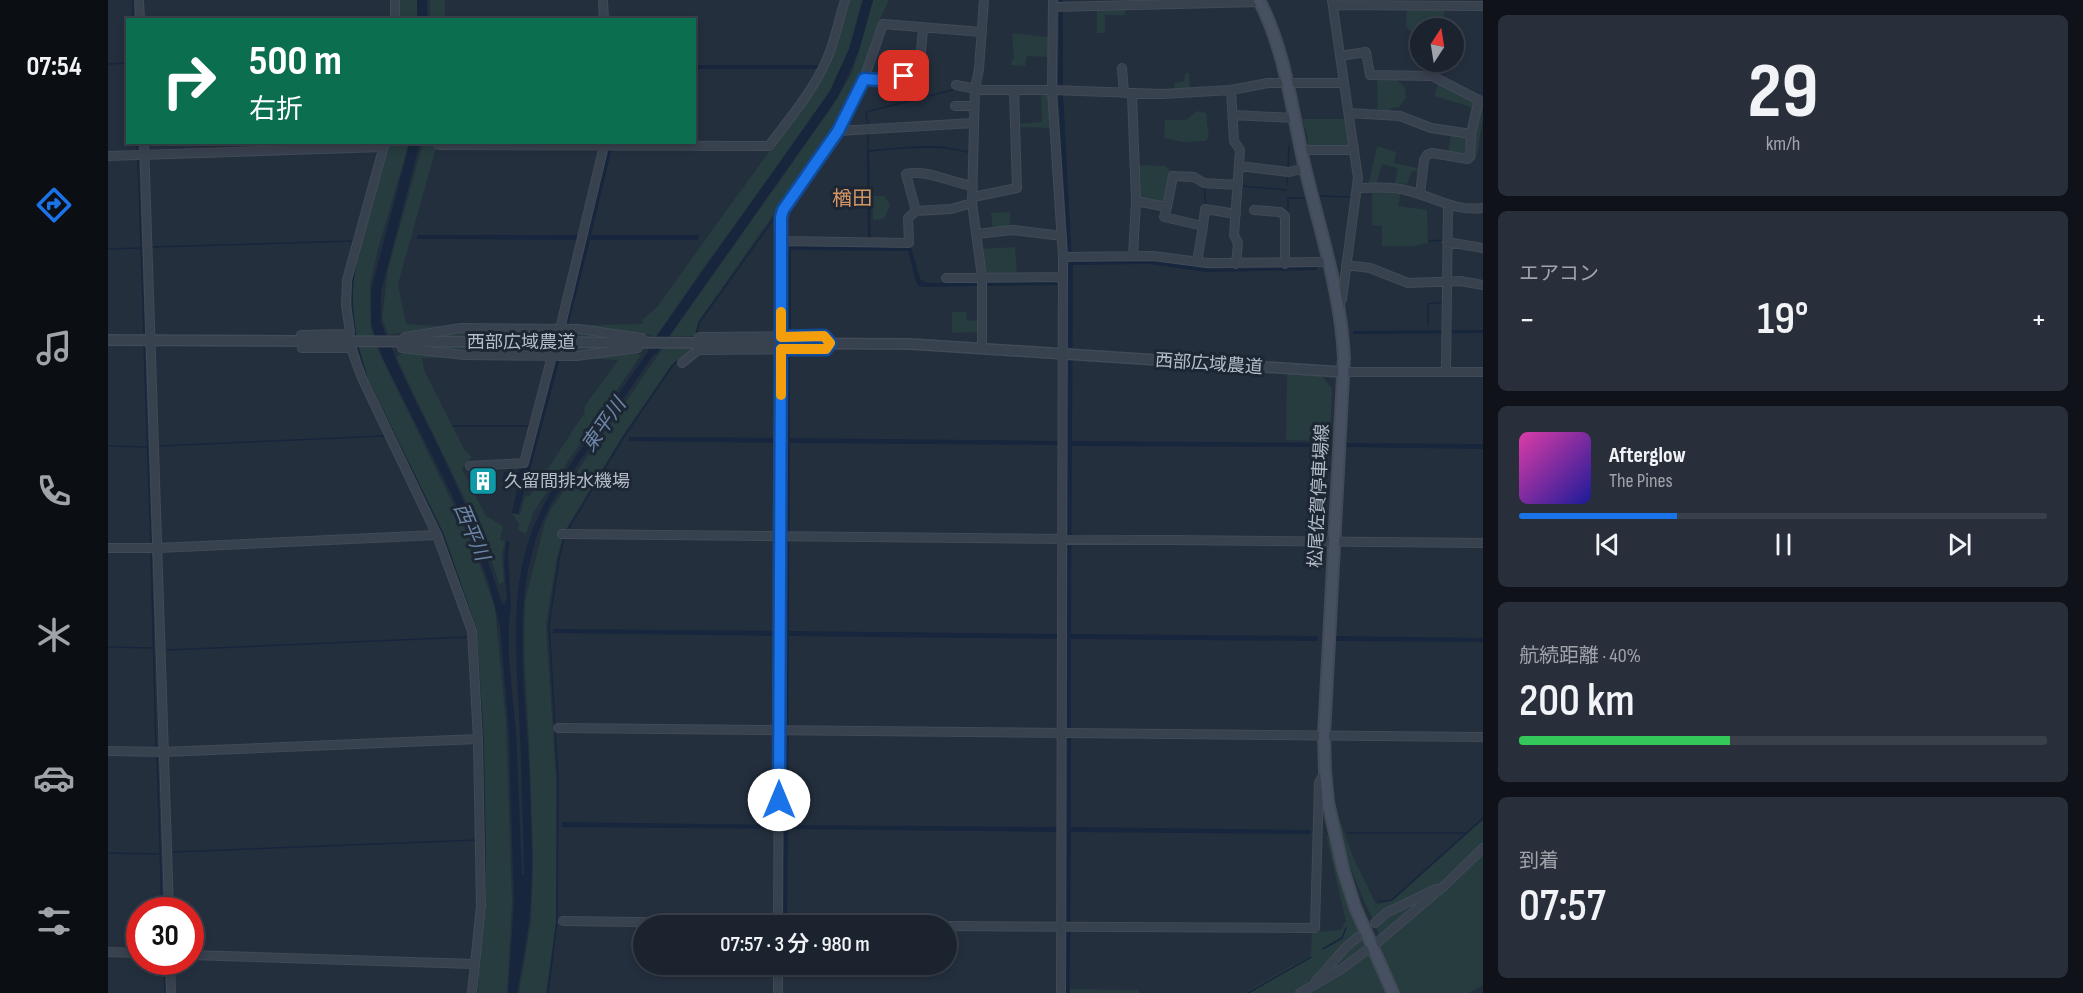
<!DOCTYPE html>
<html lang="ja">
<head>
<meta charset="utf-8">
<style>
	:root { --surface:#1b232e; --page:#282f3a; --text:#f1f3f6; --muted:#a0a4aa; --line:#39404a; --accent:#1a73e8 }
	body { margin:0; font-family:"Sofia Sans Condensed","Noto Sans JP",sans-serif; background:var(--page); color:var(--text); height:100vh; display:flex; flex-direction:column; font-size:22px; white-space:nowrap }
	* { box-sizing:border-box; margin:0 }
	p { font-size:20px; color:var(--muted) }
	.icon { flex:none; width:33px; height:33px; fill:none; stroke:currentColor; stroke-width:2; stroke-linecap:round; stroke-linejoin:round }
	.map { position:relative; flex:1; overflow:hidden }
	.details { display:flex; flex-direction:column; gap:15px; padding:15px; background:#0f1319; width:600px }
	.details>* { flex:none }
	.top-card { position:absolute; left:18px; top:18px; width:570px; height:126px; border-radius:0px; box-shadow:0 3px 9px #0003,0 0 0 2px var(--line); background:#0b6e4f; color:#fff; overflow:hidden }
	.needle { width:39px; rotate:12deg }
	.fabs { position:absolute; left:1302px; top:18px; display:grid; gap:12px }
	.fabs a { display:grid; place-items:center; width:54px; height:54px; border-radius:50%; background:var(--surface); box-shadow:0 3px 9px #0003,0 0 0 2px var(--line); font-size:30px }
	.speed { position:absolute; left:18px; top:897px; display:flex; gap:12px; font-size:30px; font-weight:700; text-align:center }
	.speed>* { display:grid; place-content:center; width:78px; height:78px; border-radius:50%; background:var(--surface); box-shadow:0 3px 9px #0003,0 0 0 2px var(--line); line-height:1 }
	.speed .limit { border:9px solid #d22; background:#fff; color:#111 }
	.pin { position:absolute; display:grid; place-items:center; width:51px; height:51px; color:#fff; margin:-26px; border-radius:12px; box-shadow:0 3px 9px #0006 }
	.me { position:absolute; width:66px; margin:-33px; rotate:0deg; stroke-linejoin:round; filter:drop-shadow(0 0 4px #0008) }
	.turn { display:flex; align-items:center; gap:21px; height:126px; padding:0 24px; font-size:27px }
	.turn .icon { width:78px; height:78px; stroke-width:2.5 }
	.turn b { display:block; font-size:42px; line-height:51px }
	.big { font-size:45px; font-weight:600; line-height:1.1 }
	.details .card { flex:1; display:flex; flex-direction:column; justify-content:center; gap:9px; min-width:0; padding:0 21px; border-radius:9px; background:var(--page) }
	.details .dial { align-items:center; gap:0 }
	.dial b { font-size:78px; line-height:1 }
	.song { display:flex; align-items:center; gap:18px }
	.cover { width:72px; height:72px; border-radius:9px; background:linear-gradient(135deg,hsl(320 70% 55%),hsl(240 70% 35%)) }
	.played { height:6px; border-radius:3px; background:linear-gradient(90deg,var(--accent) 30%,var(--line) 30%) }
	.keys { display:flex; justify-content:space-around; direction:ltr }
	.heat { display:flex; justify-content:space-between; align-items:center; font-size:33px; direction:ltr }
	.charge { height:9px; border-radius:4px; background:linear-gradient(90deg,#34c759 40%,var(--line) 0) }
	.trip { position:absolute; left:525px; top:915px; width:324px; height:60px; border-radius:30px; background:var(--surface); box-shadow:0 3px 9px #0003,0 0 0 2px var(--line); font-weight:600; line-height:60px; text-align:center }
	main { display:flex; flex:1; min-height:0 }
	.dock { display:flex; flex-direction:column; width:108px; justify-content:space-around; align-items:center; background:#0b0e12; color:var(--muted) }
	.dock .icon { width:42px; height:42px }
	.dock .current { color:var(--accent) }
	.dock b { font-size:27px; color:var(--text) }
	.map>svg:first-child { display:block }
</style>
</head>
<body>
<main>
<nav class="dock">
<b>07:54</b>
<svg class="icon current" aria-label="directions" viewBox="0 0 24 24"><path d="M12 3l9 9-9 9-9-9zM9 14v-3h6M13 9l2 2-2 2"/></svg>
<svg class="icon" aria-label="music" viewBox="0 0 24 24"><path d="M9 18V5l10-2v13"/><circle cx="6" cy="18" r="3"/><circle cx="16" cy="16" r="3"/></svg>
<svg class="icon" aria-label="phone" viewBox="0 0 24 24"><path d="M5 4h4l2 5-3 2q2 4 5 5l2-3 5 2v4C11 20 4 13 5 4z"/></svg>
<svg class="icon" aria-label="climate" viewBox="0 0 24 24"><path d="M12 3v18M4 7l16 10M4 17L20 7"/></svg>
<svg class="icon" aria-label="car" viewBox="0 0 24 24"><path d="M5 17H2v-5l4-1 3-4h7l3 4 3 1v5h-3M9 17h6M6 11h13"/><circle cx="7" cy="17" r="2"/><circle cx="17" cy="17" r="2"/></svg>
<svg class="icon" aria-label="filters" viewBox="0 0 24 24"><path d="M4 7h16M4 17h16"/><circle cx="9" cy="7" r="2"/><circle cx="15" cy="17" r="2"/></svg>
</nav>
<div class="map">
<svg width="1375" height="993" viewBox="0 0 1375 993">
	<rect width="100%" height="100%" fill="#242f3e"/>
	<!-- green -->
	<path fill="#263c3f" d="M290,0h20l-1,19h-19z
		M322,0h15v19h-15z
		M739,0h16l-17,60 -13,27 -16,25 -118,162 -43,63 -10,-3 -18,4 4,14 9,3 -107,156 -8,23 -8,-4 1,-6 -7,-11 8,2 5,-19 4,1 56,-85 -1,-5 34,-47 -37,-2h-159l2,12 41,81 7,6 -10,12 24,47 17,10 -3,14 5,1 -3,13 2,28 -5,2 -12,-39 -91,-188 9,-6h7l-4,-19 -20,3 -6,-17 6,-49 35,-126 18,-1 -5,6 -38,136 8,40 47,3 190,-3 -1,-4 15,-13 155,-215z
		M765,0h16l-10,21 -16,56 -28,50 -137,195 -3,14h-25l159,-225 23,-38z
		M1299,7h34l3,3v17l-1,1h-16l-3,-2 -10,5 -5,-1 -3,-5z
		M989,9h28v6h-20v18h-8z
		M904,33l36,4v20l-21,-1 -2,10 -15,-1 4,-7z
		M1081,72l1,17 -15,1 -1,-7 10,-2 1,-7z
		M1286,78l11,9 1,11 -7,9 -8,1 -2,6 -11,-2 -1,-33z
		M1331,82l44,22v15l-7,40 -28,-7 3,-17 15,-2 5,-26 -37,-11z
		M933,92l7,2 2,34 -32,-1v-3l24,-2z
		M1089,111l9,2 3,24 -3,4 -22,1 -20,-4 1,-18h21z
		M1194,119h44l4,30 -42,-1v-10z
		M280,143h21l-31,106 -8,36 1,41 7,24 95,195 22,63 11,115 6,180 -5,90h-33l9,-86 -9,-277 -110,-251 -9,-31 -6,-43v-26z
		M1269,146l19,6 -2,11 28,6 -1,3 -9,-1 -5,13 -12,-1 3,-15 -16,-4 -6,22h-8z
		M1030,165l27,1 8,7 -9,29 -24,-5z
		M1264,191l29,1 -3,14 29,4 1,33 -15,3h-31v-20l-10,-1z
		M764,196h13l5,9 -6,14 -11,1z
		M902,212v16l-17,3 -2,-18z
		M907,247l2,28 -34,1 -3,-27z
		M844,312h14l1,8 11,1 1,11 -27,1z
		M555,348h30l-21,16 -50,73 -57,94 -8,26 -11,68 10,154v143l-10,71h-27l12,-72 2,-62 -4,-119 -5,-88 1,-51 20,-79 6,-13z
		M1179,373l35,3 10,13 -2,52 -44,-1z
		M1228,810l17,47 23,47 16,-3 91,-81v165l-14,8h-225l67,-38 1,-25 5,2 24,-2 5,-9 -20,-86 2,2 22,72 17,44 16,-11 -18,-39 -17,-41z
		M962,989l69,1v3h-69z"/>
	<!-- water -->
	<path fill="#17263c" fill-rule="evenodd" d="M951,0h4v94l9,166h80l58,9 107,-2v3l-111,2 -57,-8 -76,1 -1,176 257,2v4l-257,-1 -1,188 247,2v5l-247,-2v188l240,3v4l-240,-2 -1,161h-5l1,-161 -278,-3 -1,96 -4,1v-97l-221,-2v-5l221,3 1,-189 -231,-3v-4l231,2 1,-188 -156,-2v-4l156,1 1,-85h4v85l277,3 1,-188 -10,-159zM682,443l277,2 -1,189 -277,-3zM681,636l277,3v188l-278,-2z
		M586,65h124v4h-123z
		M809,146h24l30,6 1,2c-34,-10 -69,-5 -103,-2l2,95h40l9,32 6,4 131,-3v5l-133,2 -5,-1 -3,-4 -8,-31 -117,-1v85h-5v-89l82,1 -1,-97z
		M500,148h4l-21,87h108l-1,5h-108l-22,86 -4,-1 21,-85 -168,-1v-4h169z
		M1375,330v3l-130,1v-3z
		M283,346c15,41 37,78 55,117 21,45 41,91 55,138l3,4 3,-6 -3,-37 2,-21 4,1 -2,12 3,53 -2,16v35l7,75 6,142 2,-2c-1,-46 -2,-92 -4,-138 -3,-84 -16,-160 28,-238l103,-150h8l-106,153c-38,68 -32,146 -27,222 3,31 4,63 5,95 1,34 2,70 -2,104 -3,24 -8,48 -12,72h-9l6,-89 -5,-170 -9,-107 -12,-47 -13,-33 -24,-54 -64,-126 -7,-20z
		M447,359h5l-42,155 -6,-1 6,-29 -10,-2 -5,-4 1,-6h14l2,-4h6z
		M1236,443l139,1v5l-139,-2z
		M1227,636l148,2v4l-148,-1z"/>
	<g fill="none" stroke-linecap="round" stroke-linejoin="round">
		<!-- stream -->
		<path stroke="#17263c" stroke-width="1.5" d="M25,0v20
			M731,8l2,-8
			M0,64l20,-1
			M1316,72h9l13,7
			M760,125l-2,-13 90,-23
			M760,132v18
			M29,142v9
			M30,158l6,175
			M1180,169l1,-23
			M1179,184v-9
			M1096,185l2,22
			M1134,186l44,4
			M1210,196l34,1
			M1180,216v-18h17
			M1321,241l15,-1v2
			M45,247l200,-6
			M0,249l32,-1
			M1320,326v-22l15,-2
			M588,335l3,-12 78,-109
			M248,337c-5,-31 -6,-52 2,-82
			M249,344l10,34 76,156 33,95 7,109 2,102v69l-4,32
			M36,346l7,198
			M345,426h77
			M0,446l38,1
			M51,446l226,-10
			M459,531l56,-93 50,-73 9,-7
			M43,552l5,196
			M0,647l44,1
			M59,650l301,-13
			M49,755l5,155
			M1240,833h117
			M64,852l305,-12
			M0,853l50,1
			M1271,902l13,-2 91,-82
			M1215,949l19,-11 4,-10
			M56,962l1,31
			M369,993l2,-32
			M440,993l9,-72 1,-143 -9,-153 10,-66 5,-21
			M1140,993l63,-36"/>
		<!-- river -->
		<path stroke="#17263c" stroke-width="10" d="M314,0v20
			M545,350l181,-256 20,-44 14,-50
			M281,360l-13,-37v-32l39,-149"/>
		<!-- minor casing -->
		<g stroke="#414a57" stroke-width="10">
			<path id="minor" d="M31,0l1,20
				M287,0v20
				M495,0l1,20
				M945,0l-1,90 110,4 69,-4 37,-7h76l-12,-83
				M1225,5l150,1
				M945,7l207,-5
				M1232,56l26,-4 4,23 62,1 51,26
				M1014,68l2,25
				M756,79l28,2 12,-5 15,-1 4,-47
				M848,85l25,5h71l11,167 -2,736
				M1123,90l3,51 6,9 -6,85 4,8 -2,21
				M1024,94l4,107 -3,55
				M847,106h19
				M1241,113l51,3 31,12 40,6 8,-34
				M1125,115l61,3
				M730,131l135,-8
				M36,142l25,768
				M277,142l-38,138 -1,25 4,27 -2,2 -47,1 1,13h49l11,30 75,157 35,96 6,108
				M330,145l331,1c21,-28 44,-55 58,-87 8,-18 12,-40 18,-59
				M1193,150h53
				M0,156l275,-9
				M1131,166l50,6 16,-4
				M1249,188c15,0 33,-2 48,2 28,6 48,22 78,18
				M1312,194l4,-34 3,-5 5,-2 36,6 2,-2 1,-23
				M865,197l44,-9 -3,-98
				M1028,201l31,6 6,-31 21,1 10,6 34,2
				M1059,207l-3,10 39,9 -6,36
				M1146,210l26,2 5,4v48
				M808,211l35,-2 21,-6
				M1095,226l2,-17 31,5
				M868,234l37,-4 49,6
				M673,241l128,2 -1,-25 8,-7 -10,-37c22,-5 44,9 67,12
				M1339,242l36,6
				M955,257l90,-1 54,7 121,-1
				M1238,265l24,3 38,15 52,-2 23,4
				M838,278l117,-1
				M1231,306l3,-7 16,-121 -14,-95
				M353,328l118,1 63,9 -4,10 -62,8 -112,-1 -62,-7 -1,-7 4,-4z
				M452,329l45,-187
				M673,337v-120l2,-7 55,-79 26,-52 19,-55 99,8
				M874,349v-72l-10,-74 3,-115 4,-19 5,-69
				M574,363l16,-13 128,-1 4,-6 -6,-7 -125,1
				M1234,372h141
				M1338,372l2,-167
				M362,466l54,-3 28,-107
				M454,534l921,9
				M0,548h50l279,-13
				M450,728l925,9
				M0,751l55,1 315,-13 3,167 -9,87
				M455,921l369,5
				M1267,923l11,-10 50,-24
				M670,926l3,-577
				M838,926l369,2 4,-145 6,-11
				M0,952l32,1
				M82,955l284,9
				M62,962l1,31
				M1208,981l30,-34 12,-10
				M670,993v-29
				M1192,993l40,-23 39,-29 66,-56 38,-37"/>
		</g>
		<!-- tertiary casing -->
		<g stroke="#414a57" stroke-width="12">
			<path id="tertiary" d="M0,340l803,4 431,28"/>
		</g>
		<!-- secondary casing -->
		<g stroke="#414a57" stroke-width="14">
			<path id="secondary" d="M1151,0c27,52 33,112 46,168 15,62 36,126 39,190l-20,377 1,36 3,31 15,67 12,38 38,86"/>
		</g>
		<!-- minor -->
		<use href="#minor" stroke="#38414e" stroke-width="8"/>
		<!-- tertiary -->
		<use href="#tertiary" stroke="#38414e" stroke-width="9"/>
		<!-- secondary -->
		<use href="#secondary" stroke="#465061" stroke-width="10"/>
	</g>
	<g fill="none" stroke-linecap="round" stroke-linejoin="round">
		<!-- route casing -->
		<g stroke="#114b97" stroke-width="15">
			<path id="route" d="M671,800l2,-451h45l4,-6 -6,-7 -43,1v-120l2,-7 55,-79 26,-52 28,2 12,-5"/>
		</g>
		<!-- route -->
		<use href="#route" stroke="#1a73e8" stroke-width="10"/>
		<!-- slow -->
		<path stroke="#f59e0b" stroke-width="10" d="M673,395v-46h45l4,-6 -6,-7 -43,1v-25"/>
	</g>
	<!-- icons -->
	<defs>
		<g id="building-square" transform="scale(1.5)"><rect x="-9" y="-9" width="18" height="18" rx="4" fill="#0f9aa8" stroke="#1d2633"/><path d="M-4-6H4V6H1V3H-1V6H-4ZM-2.5-4.3h1.7v1.8h-1.7ZM.8-4.3h1.7v1.8H.8ZM-2.5-1h1.7V.8h-1.7ZM.8-1h1.7V.8H.8Z" fill="#fff"/></g>
	</defs>
	<g fill-rule="evenodd">
		<use href="#building-square" x="375" y="481"/>
	</g>
	<g text-anchor="middle" dominant-baseline="central" stroke-width="6" stroke-linejoin="round" paint-order="stroke">
		<!-- street labels -->
		<g font-size="18" fill="#b4bcc9" stroke="#1d2633">
			<text x="413" y="342">西部広域農道</text>
			<text transform="translate(1101 364) rotate(4)">西部広域農道</text>
			<text transform="translate(1211 496) rotate(-87)">松尾佐賀停車場線</text>
		</g>
		<!-- poi labels -->
		<g font-size="18" fill="#b4bcc9" stroke="#1d2633" text-anchor="start">
			<text x="396" y="481">久留間排水機場</text>
		</g>
		<!-- neighbourhood labels -->
		<g font-size="20" fill="#d59563" stroke="#1d2633">
			<text x="744" y="199">楢田</text>
		</g>
		<!-- water labels -->
		<g font-size="20" font-style="italic" fill="#6d86a8" stroke="#1d2633">
			<text transform="translate(496 425) rotate(-55)">東平川</text>
			<text transform="translate(363 532) rotate(67)">西平川</text>
		</g>
	</g>
</svg>
<div class="fabs">
<a><svg class="needle" viewBox="-14 -14 28 28"><path d="M0-13l5 13h-10z" fill="#e53935"/><path d="M0 13l5-13h-10z" fill="#a0a4aa"/></svg></a>
</div>
<div class="speed"><div class="limit">30</div></div>
<div class="pin" style="left:796px;top:76px;background:#d93025"><svg class="icon" aria-label="arrive" viewBox="0 0 24 24"><path d="M6 21V4h12l-3 4 3 4H6"/></svg></div>
<svg class="me" style="left:671px;top:800px" viewBox="-20 -20 40 40"><circle r="19" fill="#fff"/><path d="M0-13L10 11 0 6-10 11z" fill="#1a73e8"/></svg>
<div class="trip">07:57 · 3 分 · 980 m</div>
<div class="top-card">
<div class="turn"><svg class="icon" aria-label="right" viewBox="0 0 24 24"><path d="M7 20v-9h11M14 6l5 5-5 5"/></svg><div><b>500 m</b>右折</div></div>
</div>
</div>
<section class="details">
<div class="card dial"><b>29</b><p>km/h</p></div>
<div class="card"><p>エアコン</p>
<div class="heat"><a>−</a><b class="big">19°</b><a>+</a></div>
</div>
<div class="card">
<div class="song"><i class="cover"></i><div><b>Afterglow</b><p>The Pines</p></div></div>
<div class="played"></div>
<div class="keys"><svg class="icon" aria-label="previous" viewBox="0 0 24 24"><path d="M18 5L8 12l10 7zM5 5v14"/></svg><svg class="icon" aria-label="pause" viewBox="0 0 24 24"><path d="M8 5v14M16 5v14"/></svg><svg class="icon" aria-label="next" viewBox="0 0 24 24"><path d="M6 5l10 7-10 7zM19 5v14"/></svg></div>
</div>
<div class="card"><p>航続距離 · 40%</p><b class="big">200 km</b><div class="charge"></div></div>
<div class="card"><p>到着</p><b class="big">07:57</b></div>
</section>
</main>
</body>
</html>
